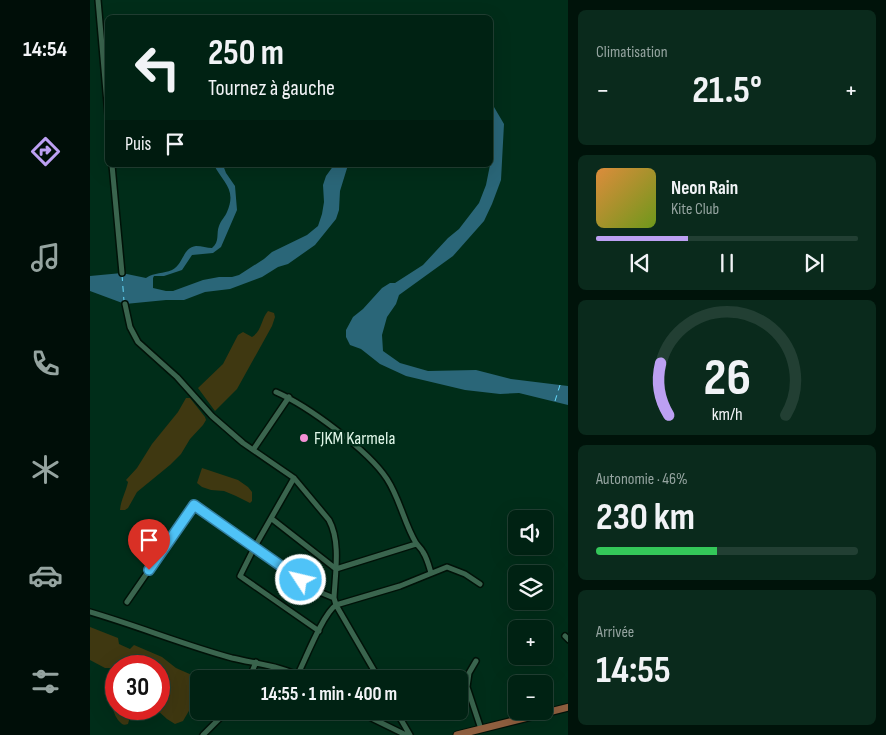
<!DOCTYPE html>
<html lang="fr">
<head>
<meta charset="utf-8">
<style>
	:root { --surface:#002213; --page:#0a2a1c; --text:#f1f3f6; --muted:#95a4a0; --line:#223f33; --accent:#bca0f2 }
	body { margin:0; font-family:"Sofia Sans Condensed",sans-serif; background:var(--page); color:var(--text); height:100vh; display:flex; flex-direction:column; font-size:19px; white-space:nowrap }
	* { box-sizing:border-box; margin:0 }
	p { font-size:16px; color:var(--muted) }
	.icon { flex:none; width:28px; height:28px; fill:none; stroke:currentColor; stroke-width:2; stroke-linecap:round; stroke-linejoin:round }
	.map { position:relative; flex:1; overflow:hidden }
	.drawer { display:flex; flex-direction:column; gap:10px; padding:10px; background:#00130a; width:318px }
	.drawer>* { flex:none }
	.top-card { position:absolute; left:15px; top:15px; width:388px; height:152px; border-radius:8px; box-shadow:0 5px 20px #0002,0 0 0 1px var(--line); background:#002213; color:var(--text); overflow:hidden }
	.fabs { position:absolute; left:418px; top:510px; display:grid; gap:10px }
	.fabs a { display:grid; place-items:center; width:45px; height:45px; border-radius:8px; background:var(--surface); box-shadow:0 5px 20px #0002,0 0 0 1px var(--line); font-size:25px }
	.speed { position:absolute; left:15px; top:655px; display:flex; gap:10px; font-size:25px; font-weight:700; text-align:center }
	.speed>* { display:grid; place-content:center; width:65px; height:65px; border-radius:50%; background:var(--surface); box-shadow:0 5px 20px #0002,0 0 0 1px var(--line); line-height:1 }
	.speed .limit { border:8px solid #d22; background:#fff; color:#111 }
	.pin { position:absolute; display:grid; place-items:center; width:42px; height:42px; color:#fff; margin:-51px -21px; border-radius:50% 50% 50% 0; rotate:-45deg; box-shadow:0 0 5px #0007 }
	.pin .icon { rotate:45deg }
	.me { position:absolute; width:55px; margin:-28px; rotate:305deg; stroke-linejoin:round; filter:drop-shadow(0 0 4px #0008) }
	.turn { display:flex; align-items:center; gap:18px; height:105px; padding:0 20px; font-size:22px }
	.turn .icon { width:65px; height:65px; stroke-width:2.5 }
	.turn b { display:block; font-size:35px; line-height:42px }
	.then { display:flex; align-items:center; height:48px; padding:0 20px; background:#0003; gap:10px; font-size:19px }
	.big { font-size:38px; font-weight:700; line-height:1.1 }
	.drawer .card { flex:1; display:flex; flex-direction:column; justify-content:center; gap:8px; min-width:0; padding:0 18px; border-radius:8px; background:var(--page) }
	.drawer .dial { align-items:center; gap:0 }
	.dial svg { height:130px; overflow:visible; fill:none; stroke:var(--line); stroke-width:7; stroke-linecap:round; text-anchor:middle }
	.dial text { fill:var(--text); stroke:none }
	.song { display:flex; align-items:center; gap:15px }
	.cover { width:60px; height:60px; border-radius:8px; background:linear-gradient(135deg,hsl(30 70% 55%),hsl(80 70% 35%)) }
	.played { height:5px; border-radius:2px; background:linear-gradient(90deg,var(--accent) 35%,var(--line) 35%) }
	.keys { display:flex; justify-content:space-around; direction:ltr }
	.heat { display:flex; justify-content:space-between; align-items:center; font-size:28px; direction:ltr }
	.charge { height:8px; border-radius:4px; background:linear-gradient(90deg,#34c759 46%,var(--line) 0) }
	.trip { position:absolute; left:100px; top:670px; width:278px; height:50px; border-radius:8px; background:var(--surface); box-shadow:0 5px 20px #0002,0 0 0 1px var(--line); font-weight:700; line-height:50px; text-align:center }
	main { display:flex; flex:1; min-height:0 }
	.menu { display:flex; flex-direction:column; width:90px; justify-content:space-around; align-items:center; background:#000e08; color:var(--muted) }
	.menu .icon { width:35px; height:35px }
	.menu .on { color:var(--accent) }
	.menu b { font-size:22px; color:var(--text) }
	.map>svg:first-child { display:block }
</style>
</head>
<body>
<main>
<nav class="menu">
<b>14:54</b>
<svg class="icon on" aria-label="directions" viewBox="0 0 24 24"><path d="M12 3l9 9-9 9-9-9zM9 14v-3h6M13 9l2 2-2 2"/></svg>
<svg class="icon" aria-label="music" viewBox="0 0 24 24"><path d="M9 18V5l10-2v13"/><circle cx="6" cy="18" r="3"/><circle cx="16" cy="16" r="3"/></svg>
<svg class="icon" aria-label="phone" viewBox="0 0 24 24"><path d="M5 4h4l2 5-3 2q2 4 5 5l2-3 5 2v4C11 20 4 13 5 4z"/></svg>
<svg class="icon" aria-label="climate" viewBox="0 0 24 24"><path d="M12 3v18M4 7l16 10M4 17L20 7"/></svg>
<svg class="icon" aria-label="car" viewBox="0 0 24 24"><path d="M5 17H2v-5l4-1 3-4h7l3 4 3 1v5h-3M9 17h6M6 11h13"/><circle cx="7" cy="17" r="2"/><circle cx="17" cy="17" r="2"/></svg>
<svg class="icon" aria-label="filters" viewBox="0 0 24 24"><path d="M4 7h16M4 17h16"/><circle cx="9" cy="7" r="2"/><circle cx="15" cy="17" r="2"/></svg>
</nav>
<div class="map">
<svg width="479" height="735" viewBox="0 0 479 735">
	<rect width="100%" height="100%" fill="#002d19"/>
	<!-- green -->
	<path fill="#3f3811" d="M178,311l6,2 1,4 -3,9 -35,63 -22,22 -17,-23 25,-24 15,-29 5,-3 9,5c10,-6 9,-18 16,-26z
		M96,398h4l15,19 1,3 -3,5 -13,14 -9,15 -11,11 -33,27 -9,16 -3,2h-5c1,-11 6,-18 8,-28l-2,-2 11,-12 15,-24 26,-32z
		M112,468l36,12 10,7 4,5v9l-2,2 -14,-7 -12,-5 -13,-1 -9,-3 -5,-4z
		M0,627l28,11 1,6 11,5 4,-4 28,12 14,11 25,11h-2v21l-9,9 -7,12 -8,3 -8,-5 -11,-10h3v-43h-32l2,-3 -8,-3 -9,8h-7l-15,-8z
		M26,681v28h16l-4,15c-5,2 -6,0 -10,-4 -9,-12 -4,-25 -2,-39z"/>
	<!-- water -->
	<path fill="#2a6678" d="M400,94l4,13 10,17 -3,56 -9,24 -8,17 -31,35 -54,39 -3,9 -9,13 -5,18 1,16 17,12 28,8 48,-1 35,9 57,7v19l-49,-12 -19,1 -35,-4 -59,-14 -26,-12 -19,-15 -11,-4 -4,-8v-7l7,-13 10,-8 19,-21 8,-5h5l28,-18 25,-27 11,-9 20,-26 7,-18 4,-20z
		M124,165h9l3,8 9,13 2,24 -16,37 -8,6 -21,2 -10,15 -18,6h-10l-1,2v10l13,3h7l30,-11 16,-3h13l7,-2 25,-16 8,-7 35,-17 11,-9 4,-12 2,-12 -1,-17 3,-9 8,-11h14l-8,26 -1,19 -3,9 -21,26 -27,19 -10,3 -16,10 -32,12 -25,3 -21,8h-18l-41,4 -35,-13v-15l32,-3 24,5c9,-6 17,-4 26,-8 12,-6 10,-22 24,-24 6,0 11,2 16,2 8,-6 4,-15 7,-22 2,-6 6,-9 8,-14 10,-23 -4,-29 -13,-47z"/>
	<g fill="none" stroke-linecap="round" stroke-linejoin="round">
		<!-- ferry -->
		<path stroke="#64d8f9" stroke-width="1" stroke-dasharray="6 5" stroke-linecap="butt" d="M32,275l2,26
			M465,401l5,-16"/>
		<!-- minor casing -->
		<g stroke="#001208" stroke-width="8">
			<path id="minor" d="M8,0l10,115
				M22,165l10,108
				M35,304l5,23 8,15 39,35 35,39 31,27 51,35 35,42c12,22 6,54 5,78l2,7 43,74
				M186,392c32,14 92,58 111,87 13,20 17,44 29,64 2,3 5,5 7,9 4,6 6,14 8,21
				M163,450l36,-53
				M204,478l-40,70 -14,28 79,55
				M182,519l64,50 80,-25
				M37,602l67,-97 123,86 17,7
				M0,612c48,14 94,33 142,46 25,6 51,8 73,21
				M475,636l4,4
				M386,661l-7,12 -2,14 14,42
				M208,674c8,-16 25,-60 38,-69l64,-19 47,-19 18,7 15,10
				M159,679l7,-17
				M267,711l49,24
				M306,711l14,24
				M113,735l24,-24"/>
		</g>
		<!-- major casing -->
		<g stroke="#001208" stroke-width="9">
			<path id="major" d="M367,735l112,-28"/>
		</g>
		<!-- minor -->
		<use href="#minor" stroke="#3a654e" stroke-width="5"/>
		<!-- major -->
		<use href="#major" stroke="#8f5f3f" stroke-width="7"/>
	</g>
	<g fill="none" stroke-linecap="round" stroke-linejoin="round">
		<!-- route casing -->
		<g stroke="#337fa1" stroke-width="12">
			<path id="route" d="M59,570l45,-65 107,75"/>
		</g>
		<!-- route -->
		<use href="#route" stroke="#4fc3f7" stroke-width="9"/>
	</g>
	<!-- markers -->
	<circle fill="#f391d5" stroke="#002d19" stroke-width="2" cx="214" cy="438" r="5"/>
	<g text-anchor="middle" dominant-baseline="central" stroke-width="5" stroke-linejoin="round" paint-order="stroke">
		<!-- poi labels -->
		<g font-size="18" fill="#dff6e8" stroke="#002d19" text-anchor="start">
			<text x="224" y="438">FJKM Karmela</text>
		</g>
	</g>
</svg>
<div class="fabs">
<a><svg class="icon" aria-label="sound" viewBox="0 0 24 24"><path d="M4 9h4l5-4v14l-5-4H4zM17 9q2 3 0 6"/></svg></a>
<a><svg class="icon" aria-label="layers" viewBox="0 0 24 24"><path d="M12 4l9 5-9 5-9-5zM3 14l9 5 9-5"/></svg></a>
<a>+</a>
<a>−</a>
</div>
<div class="speed"><div class="limit">30</div></div>
<div class="pin" style="left:59px;top:570px;background:#d93025"><svg class="icon" aria-label="arrive" viewBox="0 0 24 24"><path d="M6 21V4h12l-3 4 3 4H6"/></svg></div>
<svg class="me" style="left:211px;top:580px" viewBox="-20 -20 40 40"><circle r="17" fill="#4fc3f7" stroke="#fff" stroke-width="3"/><path d="M0-11L8 9 0 5-8 9z" fill="#fff"/></svg>
<div class="trip">14:55 · 1 min · 400 m</div>
<div class="top-card">
<div class="turn"><svg class="icon" aria-label="left" viewBox="0 0 24 24"><path d="M17 20v-9H6M10 6l-5 5 5 5"/></svg><div><b>250 m</b>Tournez à gauche</div></div>
<div class="then">Puis<svg class="icon" aria-label="arrive" viewBox="0 0 24 24"><path d="M6 21V4h12l-3 4 3 4H6"/></svg></div>
</div>
</div>
<section class="drawer">
<div class="card"><p>Climatisation</p>
<div class="heat"><a>−</a><b class="big">21.5°</b><a>+</a></div>
</div>
<div class="card">
<div class="song"><i class="cover"></i><div><b>Neon Rain</b><p>Kite Club</p></div></div>
<div class="played"></div>
<div class="keys"><svg class="icon" aria-label="previous" viewBox="0 0 24 24"><path d="M18 5L8 12l10 7zM5 5v14"/></svg><svg class="icon" aria-label="pause" viewBox="0 0 24 24"><path d="M8 5v14M16 5v14"/></svg><svg class="icon" aria-label="next" viewBox="0 0 24 24"><path d="M6 5l10 7-10 7zM19 5v14"/></svg></div>
</div>
<div class="card dial"><svg viewBox="0 0 100 80">
<path d="M14 69A42 42 0 1 1 86 69"/>
<path d="M14 69A42 42 0 0 1 9 37" stroke="#bca0f2"/>
<text x="50" y="56" font-size="32" font-weight="700">26</text>
<text x="50" y="72" font-size="11">km/h</text>
</svg></div>
<div class="card"><p>Autonomie · 46%</p><b class="big">230 km</b><div class="charge"></div></div>
<div class="card"><p>Arrivée</p><b class="big">14:55</b></div>
</section>
</main>
</body>
</html>
